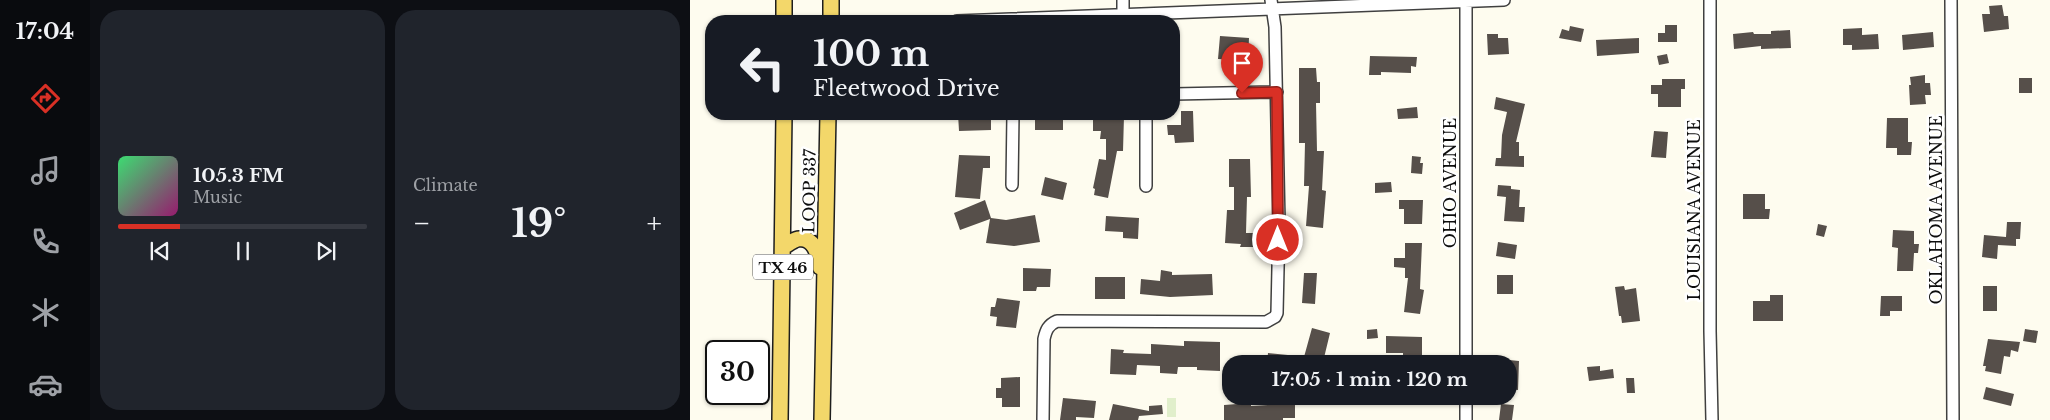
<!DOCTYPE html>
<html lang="en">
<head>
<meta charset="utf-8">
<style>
	:root { --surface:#171b24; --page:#20242c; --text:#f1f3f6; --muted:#9ea1a6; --line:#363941; --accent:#d93025 }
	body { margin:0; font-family:"Libre Baskerville",serif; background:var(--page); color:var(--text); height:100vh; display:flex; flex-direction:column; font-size:19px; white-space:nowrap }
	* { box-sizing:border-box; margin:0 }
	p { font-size:16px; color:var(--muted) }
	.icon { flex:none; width:28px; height:28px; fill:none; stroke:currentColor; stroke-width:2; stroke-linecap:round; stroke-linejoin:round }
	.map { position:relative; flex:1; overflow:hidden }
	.sheet { display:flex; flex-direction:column; gap:10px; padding:10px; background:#0d0f14; width:600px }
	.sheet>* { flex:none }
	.banner { position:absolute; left:15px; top:15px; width:475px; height:105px; border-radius:20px; box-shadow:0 1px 4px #0004; background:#171b24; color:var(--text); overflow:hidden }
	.speed { position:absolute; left:15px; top:340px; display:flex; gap:10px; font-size:25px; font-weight:700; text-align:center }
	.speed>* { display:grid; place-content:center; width:65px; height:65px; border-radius:50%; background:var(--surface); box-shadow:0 1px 4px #0004; line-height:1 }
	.speed .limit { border:2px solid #111; border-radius:8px; background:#fff; color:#111 }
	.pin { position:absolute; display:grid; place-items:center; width:42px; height:42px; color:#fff; margin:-51px -21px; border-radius:50% 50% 50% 0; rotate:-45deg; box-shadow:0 0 5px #0007 }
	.pin .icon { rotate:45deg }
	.me { position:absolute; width:55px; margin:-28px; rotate:0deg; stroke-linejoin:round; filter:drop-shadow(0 0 4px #0008) }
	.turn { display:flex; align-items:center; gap:18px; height:105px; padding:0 25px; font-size:22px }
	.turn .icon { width:65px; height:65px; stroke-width:2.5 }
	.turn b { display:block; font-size:35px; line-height:42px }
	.big { font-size:38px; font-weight:700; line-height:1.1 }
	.sheet .widget { flex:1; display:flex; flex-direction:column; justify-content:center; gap:8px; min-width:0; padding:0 18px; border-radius:20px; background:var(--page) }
	.song { display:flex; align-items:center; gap:15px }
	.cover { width:60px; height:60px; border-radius:8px; background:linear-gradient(135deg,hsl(140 70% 55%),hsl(320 70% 35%)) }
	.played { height:5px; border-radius:2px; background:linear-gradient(90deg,var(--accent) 25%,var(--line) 25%) }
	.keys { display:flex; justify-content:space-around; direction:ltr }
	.heat { display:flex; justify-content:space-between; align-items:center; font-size:28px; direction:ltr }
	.sheet .tiles { flex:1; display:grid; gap:10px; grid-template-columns:repeat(2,1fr) }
	.trip { position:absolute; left:532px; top:355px; width:295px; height:50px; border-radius:20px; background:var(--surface); box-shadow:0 1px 4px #0004; font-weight:700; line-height:50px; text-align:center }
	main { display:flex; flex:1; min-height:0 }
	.dock { display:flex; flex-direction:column; width:90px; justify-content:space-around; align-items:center; background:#090b0e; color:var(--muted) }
	.dock .icon { width:35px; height:35px }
	.dock .selected { color:var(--accent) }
	.dock b { font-size:22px; color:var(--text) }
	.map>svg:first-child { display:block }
</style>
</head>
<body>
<main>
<nav class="dock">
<b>17:04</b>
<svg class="icon selected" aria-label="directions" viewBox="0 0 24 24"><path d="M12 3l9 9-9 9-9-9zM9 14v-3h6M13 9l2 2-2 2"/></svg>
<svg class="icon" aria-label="music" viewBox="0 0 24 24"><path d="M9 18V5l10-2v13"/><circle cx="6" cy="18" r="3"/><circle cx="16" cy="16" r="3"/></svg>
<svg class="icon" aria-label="phone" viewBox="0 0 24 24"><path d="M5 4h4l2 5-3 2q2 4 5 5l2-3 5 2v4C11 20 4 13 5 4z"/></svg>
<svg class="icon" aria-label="climate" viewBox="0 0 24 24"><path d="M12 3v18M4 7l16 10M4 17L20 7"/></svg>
<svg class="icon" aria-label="car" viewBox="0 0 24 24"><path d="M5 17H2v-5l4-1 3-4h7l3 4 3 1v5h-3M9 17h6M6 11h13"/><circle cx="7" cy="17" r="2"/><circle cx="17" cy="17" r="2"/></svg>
</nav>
<section class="sheet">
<div class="tiles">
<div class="widget">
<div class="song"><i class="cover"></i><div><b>105.3 FM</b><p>Music</p></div></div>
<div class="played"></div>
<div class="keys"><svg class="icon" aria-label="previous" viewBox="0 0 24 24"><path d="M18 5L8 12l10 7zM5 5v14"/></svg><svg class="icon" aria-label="pause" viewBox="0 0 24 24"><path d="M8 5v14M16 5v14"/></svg><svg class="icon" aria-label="next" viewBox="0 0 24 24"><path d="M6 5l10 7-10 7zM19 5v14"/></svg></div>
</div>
<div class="widget"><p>Climate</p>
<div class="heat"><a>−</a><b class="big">19°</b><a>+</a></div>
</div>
</div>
</section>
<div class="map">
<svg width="1360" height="420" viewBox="0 0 1360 420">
	<rect width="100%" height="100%" fill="#fefcef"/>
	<!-- pitch -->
	<path fill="#e1efcb" d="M477,398h9v19h-9z"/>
	<!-- building -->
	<path fill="#564f4a" d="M1312,5l2,11h4l1,13 -25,3 -2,-18h8l-1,-8z
		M975,25h12v17h-19v-9h7z
		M880,26l14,3 -3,13 -22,-4 3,-9 7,2z
		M1172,28v7l16,-1 1,15 -27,1v-5h-9v-16z
		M1100,30l1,18 -30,1v-3l-27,3 -1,-15 20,-2 1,2h17v-3z
		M1243,32l1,15 -31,3 -1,-15z
		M797,34h11v4h10l1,16 -21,1z
		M530,36l29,2 -1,23h3l-1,12 -12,-1 1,-12 -21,-1z
		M949,38v15l-42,3 -1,-16z
		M977,54l2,9 -10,2 -2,-9z
		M680,56l47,1 -1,10 -5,-1v7l-30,-1v3h-12z
		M609,68h17l1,14h3v21h-4l1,48h7l-2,39 4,1 -3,37 -17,-2 3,-40h-5l1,-43h-6z
		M1235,75v8h5l1,12h-6l1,9 -16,1 -1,-20h2l-1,-8z
		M1329,78h13v15h-13z
		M972,79h23v10h-4v18h-23v-13h-7v-9h11z
		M806,97l29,7 -9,38h3v14h5v11l-29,-1 1,-8h5l1,-23 5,-23 -13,-3z
		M727,107l1,11 -20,1 -1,-10z
		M491,111h12l1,31 -19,1 -1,-8h-6l-1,-10h14z
		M268,114h26v6l7,-1v11l-32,1z
		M345,114h28v16h-28z
		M403,116h31l-1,35h-6l-9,47 -14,-3 1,-6 -2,-1 6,-29 7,1v-21h-6l1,-8h-8z
		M1197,118h21v24h4l-1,13h-14v-7h-11z
		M964,131l14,1 -2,26 -15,-1z
		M269,155l31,1v12h-7l-3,31 -25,-2z
		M722,156l9,1 -1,6h3l-1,11 -11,-1z
		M539,159h21l1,38h-4l-1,36h7v14h-13l1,-3 -16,-1 2,-33h7v-23h-5z
		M355,177l22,6 -4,17 -22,-5z
		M701,182l1,10 -17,1v-10z
		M808,185l13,1v3l9,1 -1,17h6l-1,15 -20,-1 2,-24 -9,-1z
		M1053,194h22v15h5l-1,10h-26z
		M295,200l6,18 15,2 29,-5 5,27 -26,4 -28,-3 4,-24 -30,11 -6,-17z
		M709,200h24l-1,24h-18v-15h-5z
		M416,216l33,2 -1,21 -15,-1v-6l-18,-1z
		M1317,222h14l-1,17h-4v7l-18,-1 -1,14 -15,-2 2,-22 22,2z
		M1128,224l9,2 -3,11 -8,-2z
		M1203,230l21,1v13h5l-1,9h-4l-1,18h-16l1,-23 -6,-1z
		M808,242l19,3 -2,14 -19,-3z
		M715,243h17l-2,46 4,1 -4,24 -16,-2 4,-34h-3v-10l-11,-1v-9h11z
		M333,268l28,1 -1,18h-13l-1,4h-13z
		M471,270l11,2v3l40,-1 1,21 -43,2 -30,-3 1,-15 19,2z
		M614,273h13l-2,31 -13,-1z
		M807,275h16v19h-16z
		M405,277h30v22h-30z
		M934,286l1,4 11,-2 4,33 -18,2 -1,-7h-2l-4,-29z
		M1293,286h14v25h-14z
		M1080,295h13v26h-30v-20h17z
		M1191,296h21v15h-12v5h-10z
		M307,298l23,3 -4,27 -20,-2 1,-9 -7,-1 1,-9h4z
		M622,328l18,5 -7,29 -19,-5z
		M687,329l1,9 -11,1v-9z
		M1335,329l13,2 -2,12 -13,-2z
		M696,336l36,1v24h-19v-8h-17z
		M1298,339l32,3 -2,10 -7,-2 -1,7 -6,-1 -3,18 -16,-3 1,-5h-3z
		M494,341l36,1v29l-23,-1v-3h-19l-1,7 -17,-1v-7l-23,-1 -1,10 -26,-1 1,-25 13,1 -1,3 28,1v-10l33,2z
		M578,353l30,3 -1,8h-30z
		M819,360l10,1 -1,29 -9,-1z
		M910,366v5l13,-2 1,9 -25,3 -2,-14z
		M330,377v30h-18v-9h-6v-10h5v-10z
		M936,378h8l1,15h-8z
		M1296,387l28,7 -3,12 -28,-7z
		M373,398l33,3 -2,17 -18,-1v3h-16z
		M578,399l27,1v18h-12v2h-59v-15l27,-2v3l17,-1z
		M423,404l36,7v-5l13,-1 1,9 -24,2 -1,4h-29z
		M811,404l13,1 -2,15h-13z"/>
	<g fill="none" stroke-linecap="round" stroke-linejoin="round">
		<!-- minor casing -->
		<g stroke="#404040" stroke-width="14">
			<path id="minor" d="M433,0v14
				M1020,0v331l2,89
				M1261,0l2,420
				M776,2v362
				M267,21l547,-21
				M484,94l103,-2
				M322,185l1,-71
				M456,186v-72
				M776,396v24
				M353,420l1,-81c2,-9 4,-14 13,-18l209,1 9,-5 2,-4 2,-90 -4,-196 -4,-27"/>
		</g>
		<!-- major casing -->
		<g stroke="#1e1e1e" stroke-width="18">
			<path id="major" d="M94,21v-21
				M141,21v-21
				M93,247c4,-2 10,-7 15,-8 16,-3 21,16 22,28
				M90,420l4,-306
				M132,420l6,-306"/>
		</g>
		<!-- minor -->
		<use href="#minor" stroke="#fff" stroke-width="11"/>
		<!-- major -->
		<use href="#major" stroke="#f3d76a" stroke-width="15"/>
	</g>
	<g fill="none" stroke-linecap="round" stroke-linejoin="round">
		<!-- route casing -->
		<g stroke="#8d1f18" stroke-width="12">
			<path id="route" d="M552,93l35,-1 1,148"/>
		</g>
		<!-- route -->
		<use href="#route" stroke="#d93025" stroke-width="9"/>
	</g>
	<g text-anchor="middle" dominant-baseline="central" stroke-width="5" stroke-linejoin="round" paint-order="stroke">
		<!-- shield labels -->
		<rect fill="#fff" stroke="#565656" stroke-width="1" x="63" y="254.5" width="60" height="25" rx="4"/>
		<g font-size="15" font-weight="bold" fill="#0d0d0d">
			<text x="93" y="267">TX 46</text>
		</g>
		<!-- street labels -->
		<g font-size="16" fill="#0d0d0d" stroke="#fff">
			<text transform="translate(760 183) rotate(-90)">OHIO AVENUE</text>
			<text transform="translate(119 191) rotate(-89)">LOOP 337</text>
			<text transform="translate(1004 210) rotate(-90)">LOUISIANA AVENUE</text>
			<text transform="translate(1246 210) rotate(-90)">OKLAHOMA AVENUE</text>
		</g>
	</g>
</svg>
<div class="speed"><div class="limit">30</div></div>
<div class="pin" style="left:552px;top:93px;background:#d93025"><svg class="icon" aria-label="arrive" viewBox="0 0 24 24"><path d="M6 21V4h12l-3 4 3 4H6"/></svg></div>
<svg class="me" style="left:588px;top:240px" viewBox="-20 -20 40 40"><circle r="17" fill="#d93025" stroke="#fff" stroke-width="3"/><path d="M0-11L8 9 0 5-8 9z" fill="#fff"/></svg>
<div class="trip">17:05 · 1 min · 120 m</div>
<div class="banner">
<div class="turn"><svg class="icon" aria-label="left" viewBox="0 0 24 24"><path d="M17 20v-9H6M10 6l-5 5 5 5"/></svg><div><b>100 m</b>Fleetwood Drive</div></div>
</div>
</div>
</main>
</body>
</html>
